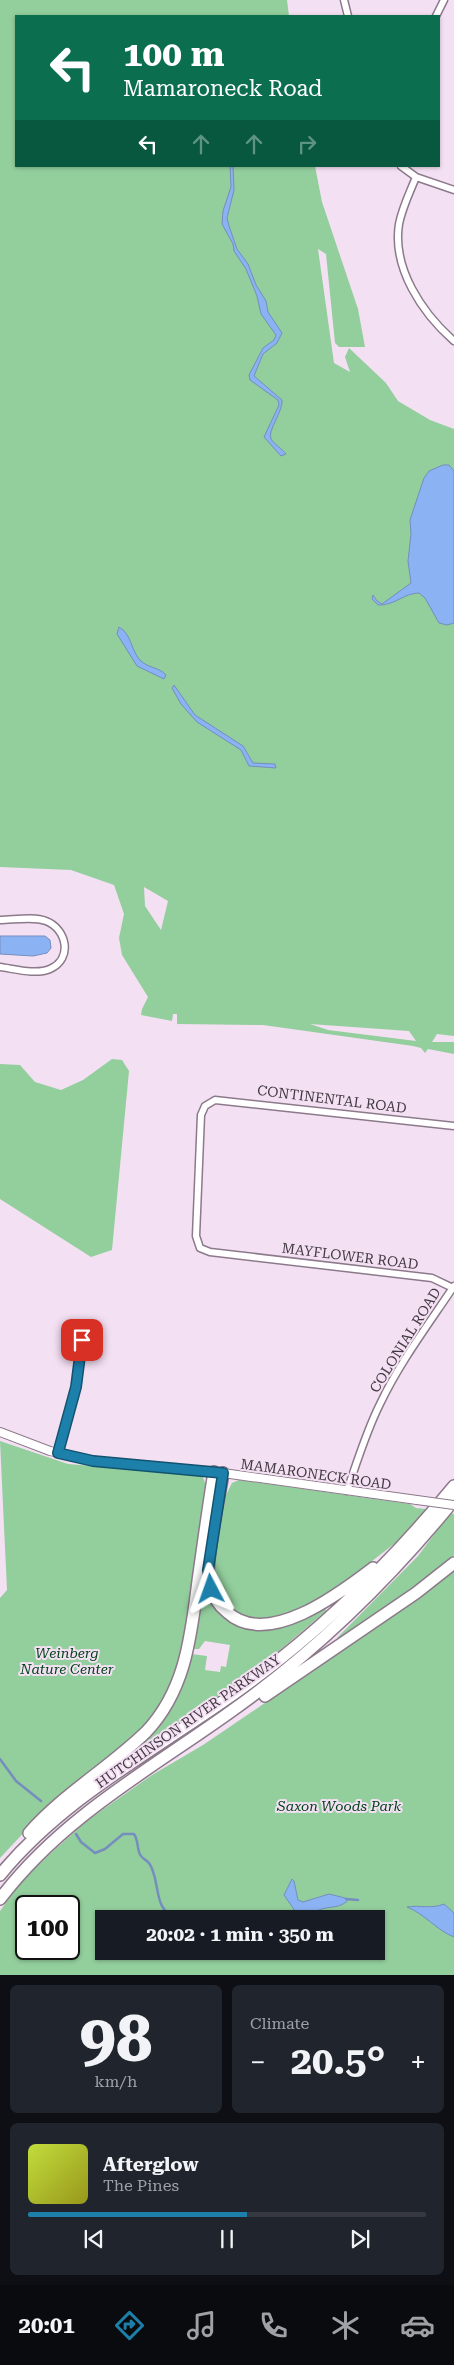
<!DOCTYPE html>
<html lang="en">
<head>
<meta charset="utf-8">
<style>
	:root { --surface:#171b24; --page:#20242c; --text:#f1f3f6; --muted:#9ea1a6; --line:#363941; --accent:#1c80ab }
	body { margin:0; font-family:"Roboto Serif",serif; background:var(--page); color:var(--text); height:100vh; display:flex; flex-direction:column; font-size:19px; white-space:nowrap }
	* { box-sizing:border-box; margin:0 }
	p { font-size:16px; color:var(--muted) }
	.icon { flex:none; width:28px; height:28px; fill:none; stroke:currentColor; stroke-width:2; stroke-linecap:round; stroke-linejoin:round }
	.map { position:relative; height:1975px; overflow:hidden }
	.details { display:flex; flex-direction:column; gap:10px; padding:10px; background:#0d0f14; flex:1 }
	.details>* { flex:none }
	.banner { position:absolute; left:15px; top:15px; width:425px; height:152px; border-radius:0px; box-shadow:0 1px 4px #0004; background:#0b6e4f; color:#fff; overflow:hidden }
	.speed { position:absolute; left:15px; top:1895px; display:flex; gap:10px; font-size:25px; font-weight:700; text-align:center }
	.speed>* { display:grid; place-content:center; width:65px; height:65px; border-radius:50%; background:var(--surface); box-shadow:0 1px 4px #0004; line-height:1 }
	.speed .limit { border:2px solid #111; border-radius:8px; background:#fff; color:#111 }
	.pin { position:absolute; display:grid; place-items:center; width:42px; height:42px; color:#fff; margin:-21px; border-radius:10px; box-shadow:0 2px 8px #0006 }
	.me { position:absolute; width:55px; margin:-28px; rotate:356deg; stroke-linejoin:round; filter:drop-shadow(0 0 4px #0008) }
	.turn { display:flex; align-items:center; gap:18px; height:105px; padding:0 25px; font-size:22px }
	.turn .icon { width:65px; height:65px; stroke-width:2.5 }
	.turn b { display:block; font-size:35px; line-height:42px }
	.lanes { display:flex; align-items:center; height:48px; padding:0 25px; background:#0003; justify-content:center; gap:25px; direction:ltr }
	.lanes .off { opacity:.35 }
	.big { font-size:38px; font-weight:700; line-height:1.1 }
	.details .card { flex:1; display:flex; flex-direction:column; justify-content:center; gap:8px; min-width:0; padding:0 18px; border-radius:8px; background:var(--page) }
	.details .dial { align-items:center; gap:0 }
	.dial b { font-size:65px; line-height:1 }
	.song { display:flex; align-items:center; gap:15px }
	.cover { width:60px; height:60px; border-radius:8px; background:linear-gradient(135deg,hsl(70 70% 55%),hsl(60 70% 35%)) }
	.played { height:5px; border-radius:2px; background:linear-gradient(90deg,var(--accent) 55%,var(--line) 55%) }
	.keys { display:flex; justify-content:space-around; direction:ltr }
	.heat { display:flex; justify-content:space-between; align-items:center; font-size:28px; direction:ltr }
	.details .tiles { flex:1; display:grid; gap:10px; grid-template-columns:1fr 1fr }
	.card:last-child { grid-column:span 2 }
	.trip { position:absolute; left:95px; top:1910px; width:290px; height:50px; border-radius:0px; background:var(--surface); box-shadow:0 1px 4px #0004; font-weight:700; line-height:50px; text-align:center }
	.dock { display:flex; height:80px; justify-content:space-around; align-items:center; background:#090b0e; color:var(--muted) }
	.dock .icon { width:35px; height:35px }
	.dock .current { color:var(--accent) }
	.dock b { font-size:22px; color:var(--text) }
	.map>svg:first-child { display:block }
</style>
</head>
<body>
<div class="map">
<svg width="454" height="1975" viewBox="0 0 454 1975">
	<rect width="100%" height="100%" fill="#f4e0f3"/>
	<!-- green -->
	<path fill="#93ce9d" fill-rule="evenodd" d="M0,0h287l2,16h-273v150h299l7,36 36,107 7,38h-26l-4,-4 -9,-89 -8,-5 16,114 16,9 -5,-15 4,-9 37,35 12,18 32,19 24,9v607l-17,-2 -5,8h22v12l-26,-5 -3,4 -4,-5 -8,-2 -150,-21 -86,-1v-10h-4l-1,7 -31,-6 1,-6 6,-12 -26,-42 -3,-17 5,-24 -10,-29 -43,-15 -71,-3zM144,887l24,14 -7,29 -16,-24zM310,1024l99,7 7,10 -88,-11z
		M112,1059l10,1 7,11 -17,179 -21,7 -91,-58v-135l20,1 15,17 26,8 22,-10z
		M0,1441l68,23 134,11 6,15 -22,154 -19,52 -33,41 -104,89 -30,32v-260l7,-8z
		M239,1480l171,24 6,4 10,1 -27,31 -55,43 -44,26 -38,13 -22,-4 -16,-14 -12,-26 14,-83 6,-12z
		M450,1513l4,1v41l-4,5 -34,31 -77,48 -2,-1 81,-82z
		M454,1571v404h-454v-64l21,-29 30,-29 37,-33 64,-45 51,-30 56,-38zM26,1906h43v43h-43zM104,1919h272v32h-272z
		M201,1583h3c4,8 7,21 14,28 31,34 71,9 107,-4l1,4 -66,56 -159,109 31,-27 59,-95 16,2 -2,14 15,2 1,-6 5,1 4,-22 -25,-4 -6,8h-7z"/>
	<!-- water -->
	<path fill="#8bb2f2" stroke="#758ebd" d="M230,166h3l1,24 -7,28 2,8 8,23 11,15 8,21 10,16 2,11 14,21 -5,10 -14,11 -9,22 28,24c1,12 -15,31 -11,39 3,5 11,10 15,15l-5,2 -17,-19 15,-32 -1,-5 -28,-20 -1,-5 14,-27 11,-8 2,-5 -15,-21 -4,-18 -11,-27 -12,-18 -1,-7 -11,-20 1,-13 8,-24z
		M443,465h6l5,6v152l-7,2 -8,-2 -14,-25 -6,-5c-15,0 -25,13 -41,12l-6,-6 1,-4 4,6 5,3 29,-21 -3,-22 3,-27 -1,-14 14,-42 5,-7z
		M119,627c13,7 12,25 22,34 7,7 18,6 25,14l-2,4 -27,-13 -20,-32z
		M174,685l21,30 48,31 10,17 22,1 1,4 -27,-2 -8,-16 -44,-28 -16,-18 -9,-16z
		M0,936h45l5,4 1,8 -4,5 -14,3 -33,-2z
		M292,1879l2,2 4,19 5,2 26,-8 20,5c-11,14 -28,2 -41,20h-12l-1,-8 -11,-16z
		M444,1904l10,9v24c-18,-7 -29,-23 -47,-30 12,-2 26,2 37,-3z"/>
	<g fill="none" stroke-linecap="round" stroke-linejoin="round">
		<!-- stream -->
		<path stroke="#758ebd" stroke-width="2.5" d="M0,1759l16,22 25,20
			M76,1834l5,8 14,11 10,-4 18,-15h11c4,6 3,11 5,18 2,7 7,7 10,11 12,16 3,48 27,54 8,1 16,-3 23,-3 8,0 19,4 27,5
			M346,1899l12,1"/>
		<!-- minor casing -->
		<g stroke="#8c7a8b" stroke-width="9">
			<path id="minor" d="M344,0l4,16
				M436,16l8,-16
				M401,166l15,11 38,13
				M416,177c-6,15 -14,31 -17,47 -7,44 23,89 55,117
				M0,920c13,0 34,-4 46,1 21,8 27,38 4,48 -14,6 -35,0 -50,-2
				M453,1288l-21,-10 -222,-26 -10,-4 -4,-12 5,-121 4,-9 10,-6 239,26
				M58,1453l18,-66 6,-47
				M347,1491c10,-29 19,-59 33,-87 20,-42 48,-79 74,-118"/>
		</g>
		<!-- tertiary casing -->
		<g stroke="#8c7a8b" stroke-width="10">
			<path id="tertiary" d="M0,1432l50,19 43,10 130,12 194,27"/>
		</g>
		<!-- motorway casing -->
		<g stroke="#8c7a8b" stroke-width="14">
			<path id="motorway" d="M223,1473c-4,26 -18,88 -14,110 3,12 9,22 18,29 40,37 112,-18 146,-44
				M265,1696l151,-103 38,-30
				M29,1833c34,-39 80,-65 117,-101 40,-42 45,-97 52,-151 5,-36 10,-72 16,-109
				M0,1875c63,-77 155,-125 235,-182 83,-59 155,-129 219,-207
				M0,1899c62,-82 151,-130 233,-189 83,-59 156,-130 221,-210"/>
		</g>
		<!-- minor -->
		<use href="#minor" stroke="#fff" stroke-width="6"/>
		<!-- tertiary -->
		<use href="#tertiary" stroke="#fff" stroke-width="8"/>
		<!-- motorway -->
		<use href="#motorway" stroke="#fff" stroke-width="11"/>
		<!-- tertiary-bridge casing -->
		<g stroke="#8c7a8b" stroke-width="10" stroke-linecap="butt">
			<path id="tertiary-bridge" d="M417,1500l37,5"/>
		</g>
		<!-- tertiary-bridge -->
		<use href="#tertiary-bridge" stroke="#fff" stroke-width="8"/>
	</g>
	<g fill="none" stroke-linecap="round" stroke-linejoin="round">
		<!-- route casing -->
		<g stroke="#12536f" stroke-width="12">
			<path id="route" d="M82,1340l-6,47 -18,66 35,8 130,12 -15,97 3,19"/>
		</g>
		<!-- route -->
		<use href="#route" stroke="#1c80ab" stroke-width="9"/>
	</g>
	<g text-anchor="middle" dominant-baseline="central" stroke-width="4" stroke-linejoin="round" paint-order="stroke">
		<!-- street labels -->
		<g font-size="14" fill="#413941" stroke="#f4e0f3">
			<text transform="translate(332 1099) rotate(7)">CONTINENTAL ROAD</text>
			<text transform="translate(350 1256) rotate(7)">MAYFLOWER ROAD</text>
			<text transform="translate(405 1340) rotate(-58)">COLONIAL ROAD</text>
			<text transform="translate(316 1474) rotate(8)">MAMARONECK ROAD</text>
			<text transform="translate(188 1721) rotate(-35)">HUTCHINSON RIVER PARKWAY</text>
		</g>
		<!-- park labels -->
		<g font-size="14" font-style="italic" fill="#004218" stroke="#f4e0f3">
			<text x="67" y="1653">Weinberg<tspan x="67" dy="16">Nature Center</tspan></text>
			<text x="339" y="1806">Saxon Woods Park</text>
		</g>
	</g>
</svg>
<div class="speed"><div class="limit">100</div></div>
<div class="pin" style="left:82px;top:1340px;background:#d93025"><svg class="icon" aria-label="arrive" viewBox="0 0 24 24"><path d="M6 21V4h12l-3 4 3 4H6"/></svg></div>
<svg class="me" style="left:211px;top:1589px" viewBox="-20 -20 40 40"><path d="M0-17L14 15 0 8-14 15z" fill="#1c80ab" stroke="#fff" stroke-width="4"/></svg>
<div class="trip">20:02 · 1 min · 350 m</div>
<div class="banner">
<div class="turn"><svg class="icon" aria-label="left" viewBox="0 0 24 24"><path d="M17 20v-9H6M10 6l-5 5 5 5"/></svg><div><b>100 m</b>Mamaroneck Road</div></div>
<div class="lanes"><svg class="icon" aria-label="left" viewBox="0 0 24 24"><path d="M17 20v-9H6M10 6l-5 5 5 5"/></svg><svg class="icon off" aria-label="ahead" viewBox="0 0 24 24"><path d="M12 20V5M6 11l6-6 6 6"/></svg><svg class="icon off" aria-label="ahead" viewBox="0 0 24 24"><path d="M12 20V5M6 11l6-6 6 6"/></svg><svg class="icon off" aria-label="right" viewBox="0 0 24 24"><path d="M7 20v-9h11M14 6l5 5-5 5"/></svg></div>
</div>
</div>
<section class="details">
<div class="tiles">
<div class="card dial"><b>98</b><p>km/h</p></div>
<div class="card"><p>Climate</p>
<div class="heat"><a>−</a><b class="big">20.5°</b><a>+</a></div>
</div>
<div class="card">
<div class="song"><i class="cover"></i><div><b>Afterglow</b><p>The Pines</p></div></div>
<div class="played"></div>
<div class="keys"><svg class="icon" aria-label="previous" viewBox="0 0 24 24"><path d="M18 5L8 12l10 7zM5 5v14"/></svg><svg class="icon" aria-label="pause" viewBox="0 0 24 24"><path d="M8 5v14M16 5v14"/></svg><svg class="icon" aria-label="next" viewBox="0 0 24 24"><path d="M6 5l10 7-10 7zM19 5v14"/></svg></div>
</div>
</div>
</section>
<nav class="dock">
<b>20:01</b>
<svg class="icon current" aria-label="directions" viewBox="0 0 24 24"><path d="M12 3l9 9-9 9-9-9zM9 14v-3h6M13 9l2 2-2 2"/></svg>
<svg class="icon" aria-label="music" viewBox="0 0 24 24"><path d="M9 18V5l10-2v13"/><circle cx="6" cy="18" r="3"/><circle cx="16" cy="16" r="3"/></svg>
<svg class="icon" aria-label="phone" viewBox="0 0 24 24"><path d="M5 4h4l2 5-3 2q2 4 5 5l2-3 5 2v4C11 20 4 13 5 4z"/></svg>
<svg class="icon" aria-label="climate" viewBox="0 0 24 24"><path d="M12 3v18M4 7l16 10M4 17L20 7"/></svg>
<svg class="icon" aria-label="car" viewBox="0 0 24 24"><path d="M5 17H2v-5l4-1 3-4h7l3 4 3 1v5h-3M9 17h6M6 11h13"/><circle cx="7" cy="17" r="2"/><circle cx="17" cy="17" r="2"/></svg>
</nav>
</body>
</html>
